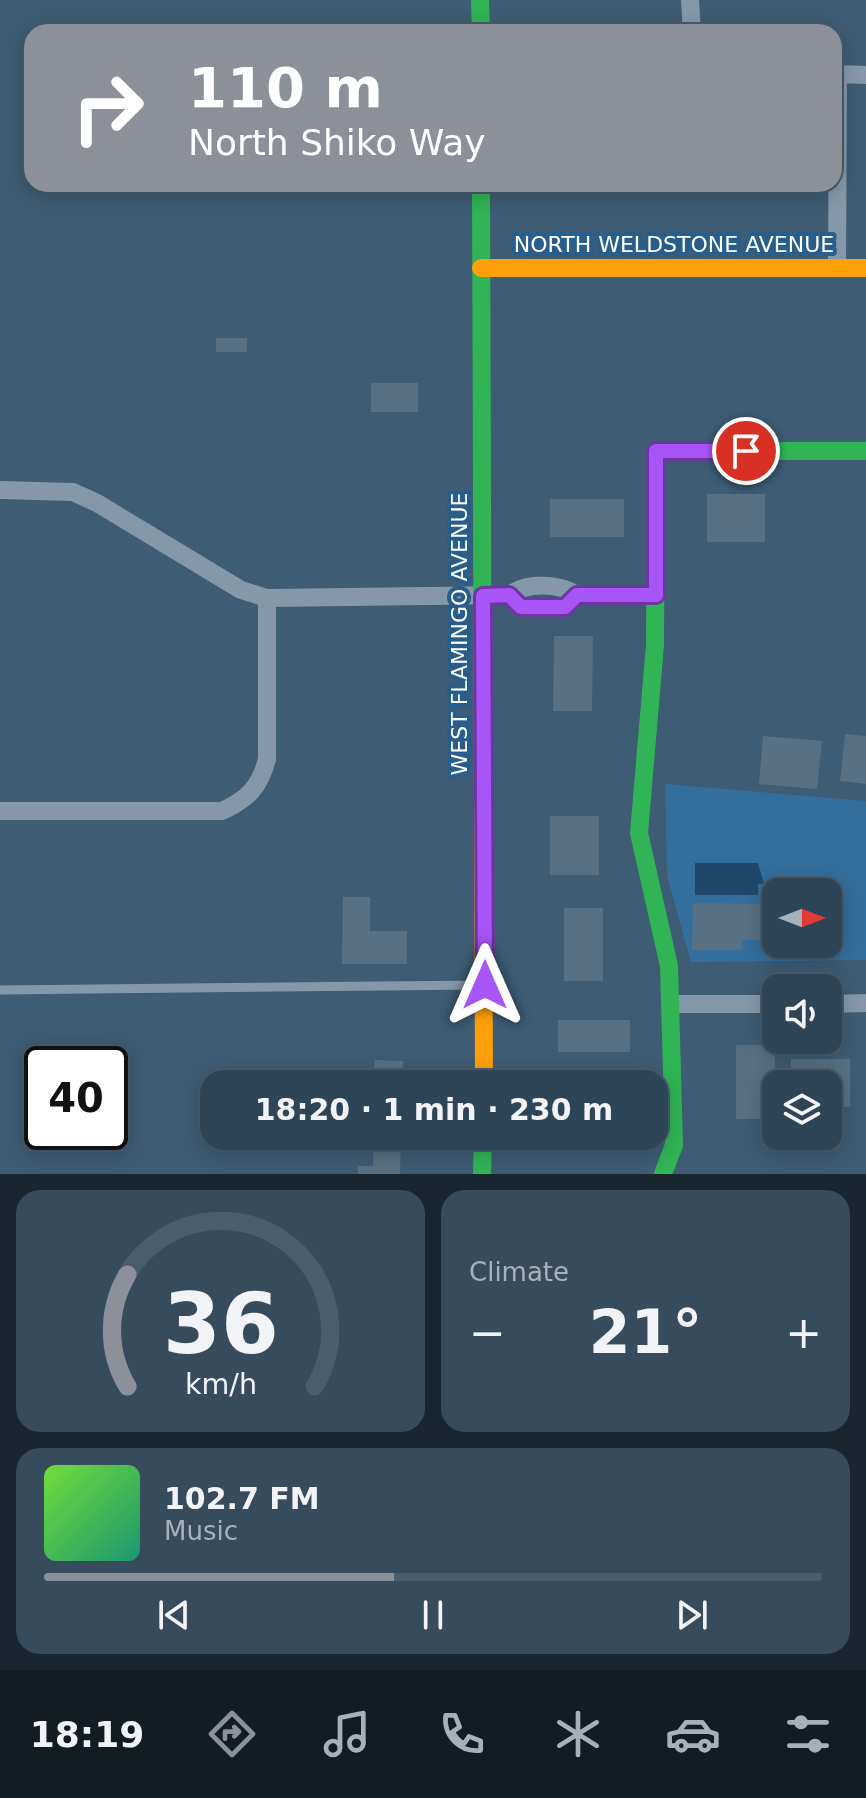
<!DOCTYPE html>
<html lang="en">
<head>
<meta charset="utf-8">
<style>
	:root { --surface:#2e4557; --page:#364c5d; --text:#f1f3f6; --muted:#a7b1ba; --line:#495d6d; --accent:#8c9099 }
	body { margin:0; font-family:"DejaVu Sans",sans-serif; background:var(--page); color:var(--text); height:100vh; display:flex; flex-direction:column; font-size:30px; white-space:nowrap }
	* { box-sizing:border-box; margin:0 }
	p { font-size:26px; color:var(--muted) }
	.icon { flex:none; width:44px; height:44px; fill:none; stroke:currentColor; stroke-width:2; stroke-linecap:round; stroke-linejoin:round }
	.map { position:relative; height:1174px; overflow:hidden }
	.panel { display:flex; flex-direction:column; gap:16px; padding:16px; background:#192630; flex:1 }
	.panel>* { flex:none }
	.guide { position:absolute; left:24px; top:24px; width:818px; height:168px; border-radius:24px; box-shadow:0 4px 20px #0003,0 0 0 2px var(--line); background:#8c9099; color:#fff; overflow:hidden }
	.needle { width:52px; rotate:90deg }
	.fabs { position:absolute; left:762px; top:878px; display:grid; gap:16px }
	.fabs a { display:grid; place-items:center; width:80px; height:80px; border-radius:16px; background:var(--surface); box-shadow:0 4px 20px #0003,0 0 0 2px var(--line); font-size:40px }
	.speed { position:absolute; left:24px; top:1046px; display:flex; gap:16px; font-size:40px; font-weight:700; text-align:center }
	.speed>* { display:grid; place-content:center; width:104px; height:104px; border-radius:50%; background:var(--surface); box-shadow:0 4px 20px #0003,0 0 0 2px var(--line); line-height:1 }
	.speed .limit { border:4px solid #111; border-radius:12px; background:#fff; color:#111 }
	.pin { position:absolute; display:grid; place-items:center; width:68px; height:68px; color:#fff; margin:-34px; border:4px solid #fff; border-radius:50%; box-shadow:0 2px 8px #0007 }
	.me { position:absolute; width:88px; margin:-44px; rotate:0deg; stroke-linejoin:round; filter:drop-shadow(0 0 6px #0008) }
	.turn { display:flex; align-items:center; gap:28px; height:168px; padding:0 32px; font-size:36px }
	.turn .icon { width:104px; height:104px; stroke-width:2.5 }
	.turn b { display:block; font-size:56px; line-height:68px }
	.big { font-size:60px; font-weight:800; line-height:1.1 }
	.panel .tile { flex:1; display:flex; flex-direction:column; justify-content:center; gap:12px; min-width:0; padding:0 28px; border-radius:24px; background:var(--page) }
	.panel .dial { align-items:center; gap:0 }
	.dial svg { height:208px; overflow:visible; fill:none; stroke:var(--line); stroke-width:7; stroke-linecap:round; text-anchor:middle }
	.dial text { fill:var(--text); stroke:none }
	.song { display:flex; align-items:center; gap:24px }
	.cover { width:96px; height:96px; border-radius:12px; background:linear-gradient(135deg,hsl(100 70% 55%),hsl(160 70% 35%)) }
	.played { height:8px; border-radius:4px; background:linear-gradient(90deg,var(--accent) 45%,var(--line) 45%) }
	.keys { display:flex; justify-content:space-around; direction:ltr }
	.heat { display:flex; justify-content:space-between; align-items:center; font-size:44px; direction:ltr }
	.panel .tiles { flex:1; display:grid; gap:16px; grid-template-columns:1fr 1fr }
	.tile:last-child { grid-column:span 2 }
	.trip { position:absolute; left:200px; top:1070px; width:468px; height:80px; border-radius:24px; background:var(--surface); box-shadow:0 4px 20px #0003,0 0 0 2px var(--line); font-weight:800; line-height:80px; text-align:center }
	.tabs { display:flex; height:128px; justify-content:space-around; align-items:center; background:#121c23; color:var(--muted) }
	.tabs .icon { width:56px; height:56px }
	.tabs .active { color:var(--accent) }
	.tabs b { font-size:36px; color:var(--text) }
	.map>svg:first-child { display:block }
</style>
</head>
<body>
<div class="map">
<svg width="866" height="1174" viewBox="0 0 866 1174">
	<rect width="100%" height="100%" fill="#3e5c74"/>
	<!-- green -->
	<path fill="#346e9c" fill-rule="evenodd" d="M665,784l201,17v159l-175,2 -24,-86zM776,892h52v52h-52z"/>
	<!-- water -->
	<path fill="#1f496c" d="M695,863h63l6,21h-6v11h-63z"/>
	<!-- building -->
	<path fill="#577083" d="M216,338h31v14h-31z
		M371,383h47v29h-47z
		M707,494h58v48h-58z
		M550,499h74v38h-74z
		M554,636h39l-1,75h-39z
		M845,734l21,2v48l-26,-3z
		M763,736l59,5 -5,48 -58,-5z
		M550,816h49v59h-49z
		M343,897h27v34h37v33h-65z
		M693,903l83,1v37l-34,-1v10h-50z
		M564,908h39v73h-39z
		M558,1020h72v32h-72z
		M736,1045h39v74h-39z
		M791,1059h59v48h-22v-23h-37z
		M375,1060l28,1v23h-63v-15h34z
		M374,1136h27l-1,38h-42v-8h15z"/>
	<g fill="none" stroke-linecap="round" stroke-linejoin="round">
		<!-- lane -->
		<path stroke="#8598a9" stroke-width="9" d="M0,990l481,-5"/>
		<!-- street -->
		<path stroke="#8598a9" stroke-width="18" d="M690,0l2,32
			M834,74l32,1
			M837,268l1,-194
			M0,490l73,2 24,11 144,87 26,8 242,-3c19,-13 49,-12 68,0l-12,12h-44l-12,-12
			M577,595h79
			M0,811h222c26,-12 38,-24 45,-52v-161
			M671,1004h105
			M828,1004l38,-1"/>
		<!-- fast -->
		<path stroke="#30b455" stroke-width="18" d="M480,0l1,32
			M481,184l2,622
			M482,1174l1,-38
			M663,1174l11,-29 -5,-179 -30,-133 16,-188 1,-194h210"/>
		<!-- slow -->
		<path stroke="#ff9f0a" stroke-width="18" d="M481,268h385
			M483,806l1,278"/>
	</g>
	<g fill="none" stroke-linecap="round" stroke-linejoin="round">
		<!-- route casing -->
		<g stroke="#6d37a1" stroke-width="20">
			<path id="route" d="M485,985l-2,-389 26,-1 12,12h44l12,-12h79v-144h90"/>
		</g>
		<!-- route -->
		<use href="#route" stroke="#a855f7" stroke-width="14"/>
	</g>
	<g text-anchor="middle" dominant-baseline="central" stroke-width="8" stroke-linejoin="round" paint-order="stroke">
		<!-- street labels -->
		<g font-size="22" fill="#fff" stroke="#275e8b">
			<text x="674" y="244">NORTH WELDSTONE AVENUE</text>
			<text transform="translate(459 634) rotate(-90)">WEST FLAMINGO AVENUE</text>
		</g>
	</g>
</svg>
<div class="fabs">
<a><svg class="needle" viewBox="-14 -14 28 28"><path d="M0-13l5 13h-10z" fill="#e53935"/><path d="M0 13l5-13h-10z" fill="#a7b1ba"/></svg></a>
<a><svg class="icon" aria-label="sound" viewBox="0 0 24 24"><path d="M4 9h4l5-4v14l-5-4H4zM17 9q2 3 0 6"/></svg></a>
<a><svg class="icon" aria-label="layers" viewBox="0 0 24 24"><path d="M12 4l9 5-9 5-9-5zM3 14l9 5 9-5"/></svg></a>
</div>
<div class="speed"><div class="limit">40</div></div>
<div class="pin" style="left:746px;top:451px;background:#d93025"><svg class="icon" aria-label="arrive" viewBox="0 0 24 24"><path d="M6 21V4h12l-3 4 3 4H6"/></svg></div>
<svg class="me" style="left:485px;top:985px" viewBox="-20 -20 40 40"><path d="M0-17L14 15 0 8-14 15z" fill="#a855f7" stroke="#fff" stroke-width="4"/></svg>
<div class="trip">18:20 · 1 min · 230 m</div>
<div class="guide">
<div class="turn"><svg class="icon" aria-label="right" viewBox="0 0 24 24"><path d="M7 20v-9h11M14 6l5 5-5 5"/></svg><div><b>110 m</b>North Shiko Way</div></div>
</div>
</div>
<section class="panel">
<div class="tiles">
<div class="tile dial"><svg viewBox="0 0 100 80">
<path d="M14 69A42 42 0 1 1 86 69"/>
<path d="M14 69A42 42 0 0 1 14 26" stroke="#8c9099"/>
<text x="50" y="56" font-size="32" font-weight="700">36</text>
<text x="50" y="72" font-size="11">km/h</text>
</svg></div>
<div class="tile"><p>Climate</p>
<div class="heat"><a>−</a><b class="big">21°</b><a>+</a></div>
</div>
<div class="tile">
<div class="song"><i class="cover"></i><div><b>102.7 FM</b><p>Music</p></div></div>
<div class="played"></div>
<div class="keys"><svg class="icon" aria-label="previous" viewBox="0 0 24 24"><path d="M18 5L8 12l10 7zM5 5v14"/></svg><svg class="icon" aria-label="pause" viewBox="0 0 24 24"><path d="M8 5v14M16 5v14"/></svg><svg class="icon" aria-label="next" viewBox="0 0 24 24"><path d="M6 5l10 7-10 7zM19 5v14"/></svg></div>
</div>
</div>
</section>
<nav class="tabs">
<b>18:19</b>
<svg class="icon active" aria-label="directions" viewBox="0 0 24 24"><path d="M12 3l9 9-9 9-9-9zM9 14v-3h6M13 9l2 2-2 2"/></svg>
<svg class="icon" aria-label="music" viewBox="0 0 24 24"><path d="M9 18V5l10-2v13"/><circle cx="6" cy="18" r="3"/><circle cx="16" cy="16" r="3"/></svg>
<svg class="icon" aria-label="phone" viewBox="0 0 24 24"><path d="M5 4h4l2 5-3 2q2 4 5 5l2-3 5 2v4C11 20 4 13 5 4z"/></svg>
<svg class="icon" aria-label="climate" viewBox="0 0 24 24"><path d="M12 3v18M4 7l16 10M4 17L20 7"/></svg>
<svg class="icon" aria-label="car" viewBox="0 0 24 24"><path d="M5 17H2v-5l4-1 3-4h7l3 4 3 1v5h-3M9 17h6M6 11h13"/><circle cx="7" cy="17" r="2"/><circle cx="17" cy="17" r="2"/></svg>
<svg class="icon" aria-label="filters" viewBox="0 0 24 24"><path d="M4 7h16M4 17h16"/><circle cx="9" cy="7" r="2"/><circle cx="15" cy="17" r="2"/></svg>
</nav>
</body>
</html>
